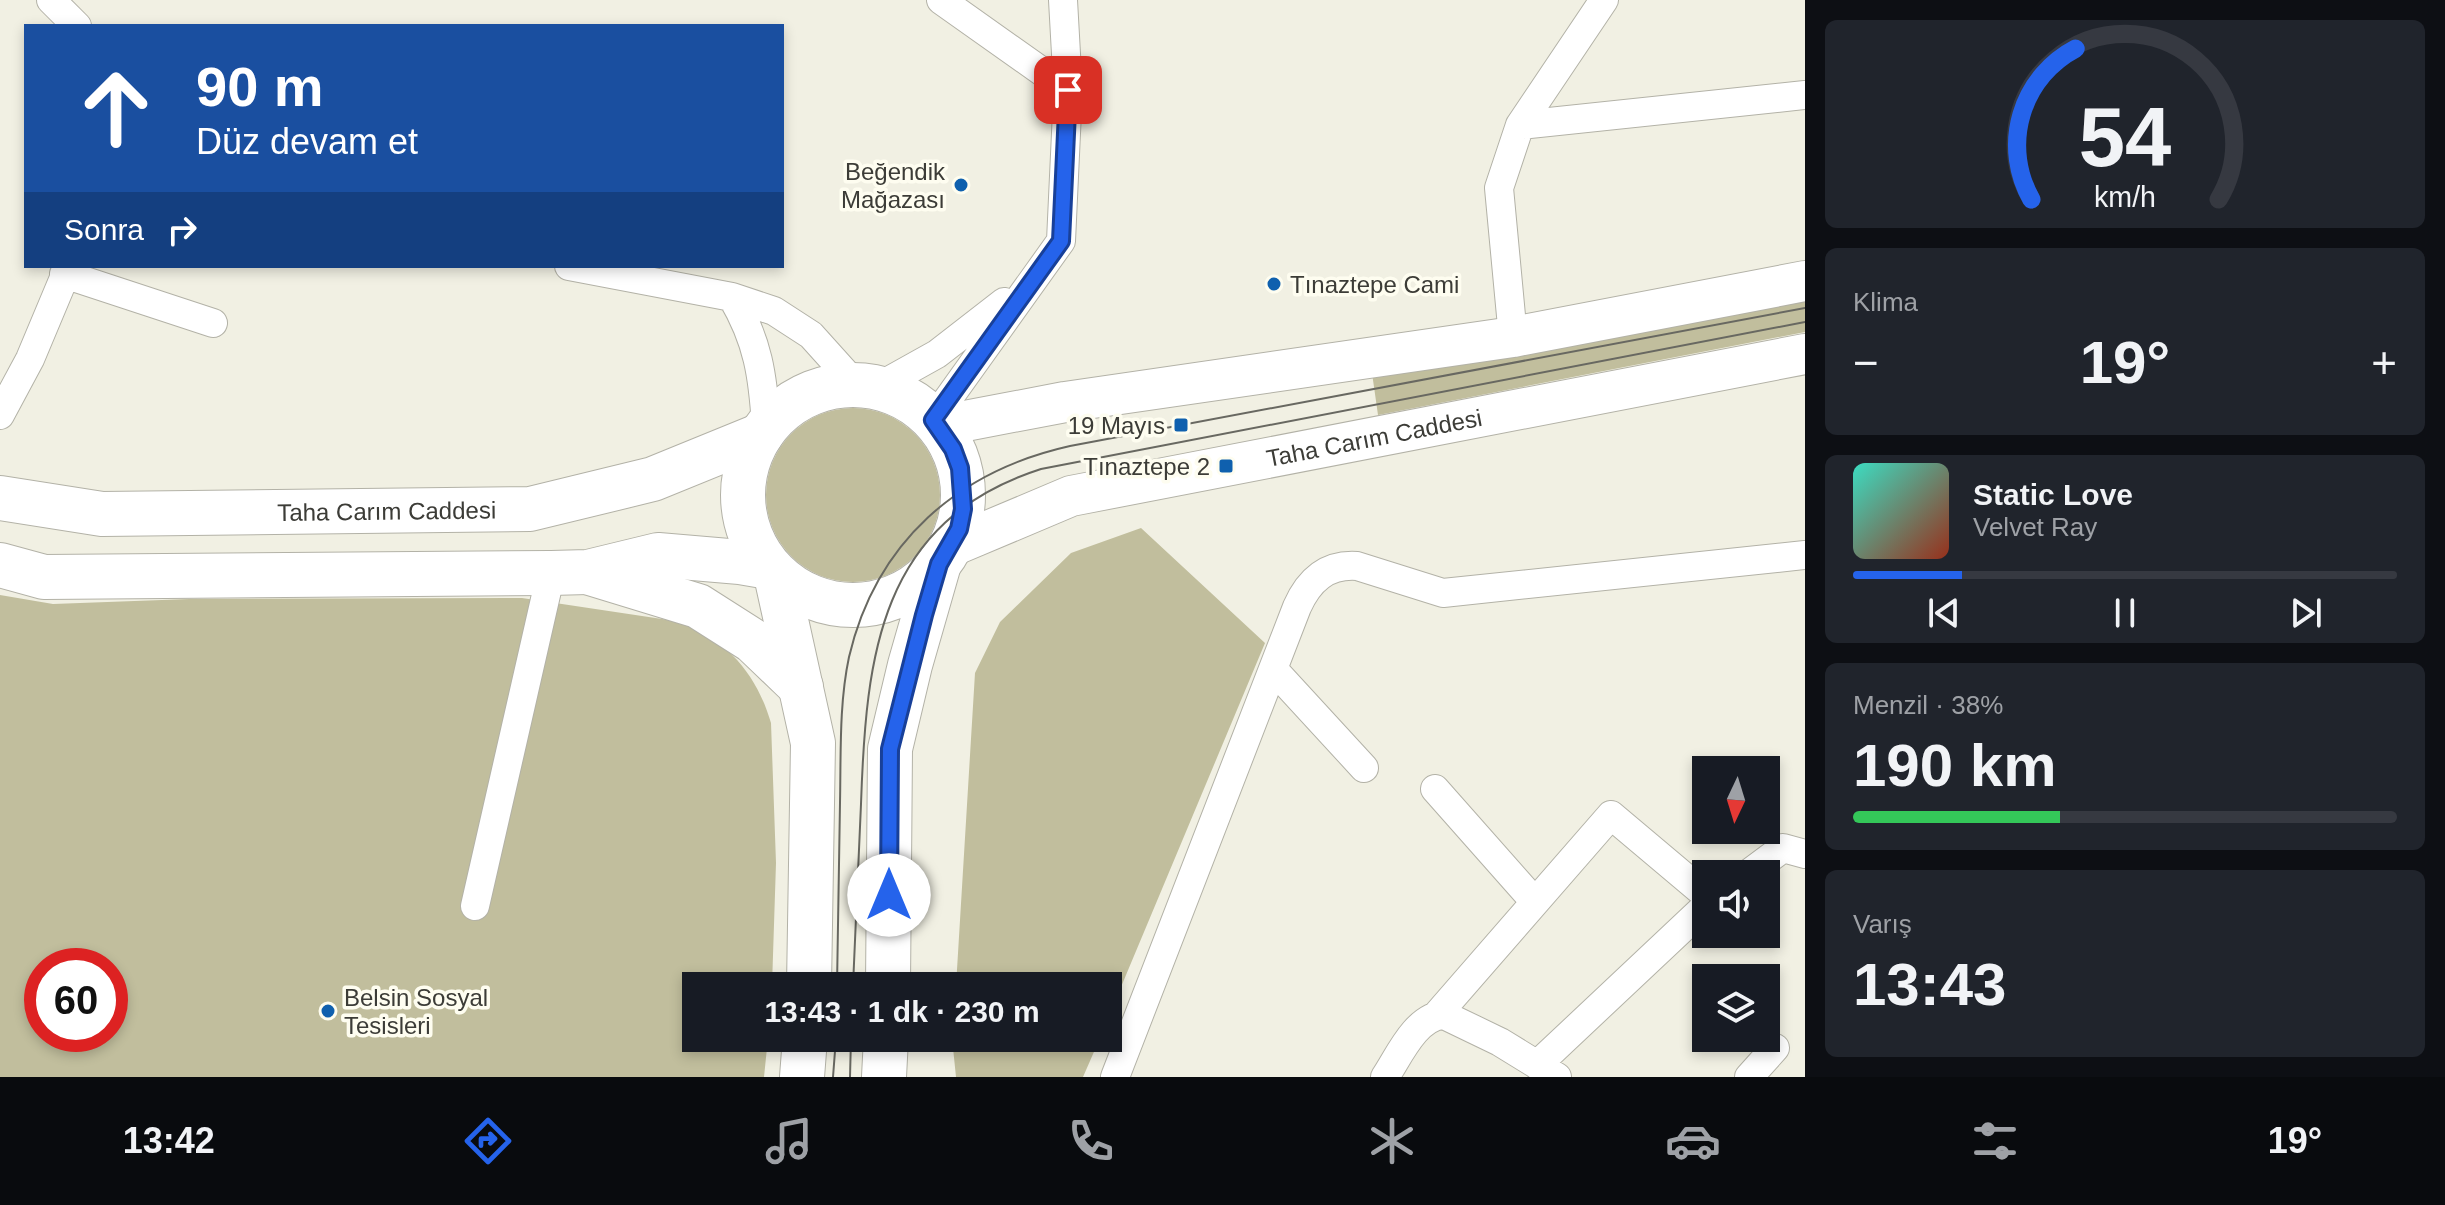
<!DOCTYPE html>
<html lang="tr">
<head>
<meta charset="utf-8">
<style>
	:root { --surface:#171b24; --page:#20242c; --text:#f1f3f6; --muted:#9ea1a6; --line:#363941; --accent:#2563eb }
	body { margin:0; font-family:Arial,sans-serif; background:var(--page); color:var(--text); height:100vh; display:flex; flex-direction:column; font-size:30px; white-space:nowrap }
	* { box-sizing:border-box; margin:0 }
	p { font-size:26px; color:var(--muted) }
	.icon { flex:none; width:44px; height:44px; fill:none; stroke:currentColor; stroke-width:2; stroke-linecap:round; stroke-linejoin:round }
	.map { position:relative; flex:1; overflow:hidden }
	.sheet { display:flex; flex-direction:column; gap:20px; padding:20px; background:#0d0f14; width:640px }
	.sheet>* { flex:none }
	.hud { position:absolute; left:24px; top:24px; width:760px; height:244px; border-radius:0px; box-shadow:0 4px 12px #0003; background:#1a4fa0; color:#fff; overflow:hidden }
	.needle { width:52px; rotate:184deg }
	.fabs { position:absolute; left:1692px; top:756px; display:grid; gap:16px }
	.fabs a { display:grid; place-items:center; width:88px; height:88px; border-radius:0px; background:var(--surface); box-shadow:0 4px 12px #0003; font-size:40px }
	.speed { position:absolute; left:24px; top:948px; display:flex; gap:16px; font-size:40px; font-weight:700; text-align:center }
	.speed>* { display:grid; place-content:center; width:104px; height:104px; border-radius:50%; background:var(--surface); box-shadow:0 4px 12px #0003; line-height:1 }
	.speed .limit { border:12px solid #d22; background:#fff; color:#111 }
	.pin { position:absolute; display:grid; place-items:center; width:68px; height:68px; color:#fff; margin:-34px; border-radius:16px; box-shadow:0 4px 12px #0006 }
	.me { position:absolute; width:88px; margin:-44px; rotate:0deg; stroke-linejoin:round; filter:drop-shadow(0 0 6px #0008) }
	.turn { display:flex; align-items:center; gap:28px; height:168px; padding:0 40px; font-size:36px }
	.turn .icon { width:104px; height:104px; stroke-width:2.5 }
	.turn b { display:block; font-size:56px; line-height:68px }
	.then { display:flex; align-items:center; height:76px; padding:0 40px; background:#0003; gap:16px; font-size:30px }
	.big { font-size:60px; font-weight:700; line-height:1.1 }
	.sheet .tile { flex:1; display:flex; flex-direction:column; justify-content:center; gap:12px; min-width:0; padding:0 28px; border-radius:12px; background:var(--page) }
	.sheet .dial { align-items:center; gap:0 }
	.dial svg { height:208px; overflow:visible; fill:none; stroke:var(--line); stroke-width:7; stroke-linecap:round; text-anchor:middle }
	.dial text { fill:var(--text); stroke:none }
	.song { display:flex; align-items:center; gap:24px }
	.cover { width:96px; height:96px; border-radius:12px; background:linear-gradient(135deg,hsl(170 70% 55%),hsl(10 70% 35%)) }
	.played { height:8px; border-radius:4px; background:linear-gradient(90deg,var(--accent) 20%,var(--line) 20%) }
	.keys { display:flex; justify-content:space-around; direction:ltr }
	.heat { display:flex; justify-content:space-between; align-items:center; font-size:44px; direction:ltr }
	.charge { height:12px; border-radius:6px; background:linear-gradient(90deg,#34c759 38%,var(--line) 0) }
	.trip { position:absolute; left:682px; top:972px; width:440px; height:80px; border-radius:0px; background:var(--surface); box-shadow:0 4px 12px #0003; font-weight:700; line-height:80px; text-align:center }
	.dock { display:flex; height:128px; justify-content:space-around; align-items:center; background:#090b0e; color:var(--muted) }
	.dock .icon { width:56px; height:56px }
	.dock .on { color:var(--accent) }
	.dock b { font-size:36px; color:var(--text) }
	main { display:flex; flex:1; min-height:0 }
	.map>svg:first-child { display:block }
</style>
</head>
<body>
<main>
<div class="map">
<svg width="1805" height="1077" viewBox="0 0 1805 1077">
	<rect width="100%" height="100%" fill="#f1f0e3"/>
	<!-- green -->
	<path fill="#c1be9d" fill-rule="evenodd" d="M1805,299v33l-427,83 -6,-42z
		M766 495a87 87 0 1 1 174 0a87 87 0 1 1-174 0Z
		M1141,528l124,115 -157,375v-32h-152l19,-313 25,-51 71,-69z
		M0,595l53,9 136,-5 333,-1 160,24c47,20 75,53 89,101l5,140 -4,123h-76v52h72l-4,39h-764zM42,966h68v68h-68z
		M952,1038h148l-17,39h-127z"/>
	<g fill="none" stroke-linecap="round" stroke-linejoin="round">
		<!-- minor casing -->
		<g stroke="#b3b2a7" stroke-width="30">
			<path id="minor" d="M51,0l26,26
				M941,0l127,90
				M1520,125l285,-30
				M569,266l163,31 42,14 37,24 45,50
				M64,274l149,49
				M732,297c26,44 31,79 34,129
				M1513,337l-14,-149 21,-63 84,-125
				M876,388l61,-34 67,-52
				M0,415l30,-56 39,-93
				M933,420l128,-179 7,-151 -5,-90
				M1273,669l91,99
				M1435,789l100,113
				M1748,874l35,-26 22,6
				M475,906l76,-333
				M1436,1016l175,-201 95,80
				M1537,1065l169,-159
				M1115,1077l182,-470c12,-27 30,-43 60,-41l86,27 362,-38
				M1385,1077c14,-21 31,-61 59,-62l56,27 57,35
				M1749,1077l26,-29"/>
		</g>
		<!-- secondary casing -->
		<g stroke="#b3b2a7" stroke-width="42">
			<g id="secondary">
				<path d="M939,426l126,-24 448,-65 292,-56"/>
				<path id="s1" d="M950,547l121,-51 734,-142"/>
			</g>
		</g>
		<!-- primary casing -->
		<g stroke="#b3b2a7" stroke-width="46">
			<g id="primary">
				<circle cx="853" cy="495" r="110"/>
				<path id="s2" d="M0,498l102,16 428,-5 123,-30 108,-44"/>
				<path d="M0,565l44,12 507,-4 37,-1 70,-17 82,7 29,5"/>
				<path d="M590,573l108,33 55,35 48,46"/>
				<path d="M776,575l37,168 -4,243"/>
				<path d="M888,986l2,-237 20,-84 29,-101"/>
				<path d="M802,1077l3,-39"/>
				<path d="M884,1077l2,-39"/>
			</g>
		</g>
		<!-- minor -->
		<use href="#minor" stroke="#fff" stroke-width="28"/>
		<!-- secondary -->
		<use href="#secondary" stroke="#fff" stroke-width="40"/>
		<!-- primary -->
		<use href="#primary" stroke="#fff" stroke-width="44"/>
		<!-- tram -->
		<path stroke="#686861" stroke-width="2" d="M837,986c1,-61 2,-122 3,-183 1,-49 -1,-99 9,-146 27,-115 109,-186 221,-211l735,-138
			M853,986c3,-61 5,-121 8,-182 5,-148 18,-283 180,-335l764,-147
			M833,1077l3,-39
			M850,1077l1,-39"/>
	</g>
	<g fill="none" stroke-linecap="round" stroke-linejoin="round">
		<!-- route casing -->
		<g stroke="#184099" stroke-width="20">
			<path id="route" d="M889,895l1,-146 34,-134 15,-51 20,-35 4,-20 -3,-41 -7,-19 -20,-29 128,-179 7,-151"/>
		</g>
		<!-- route -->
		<use href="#route" stroke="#2563eb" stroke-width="14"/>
	</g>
	<!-- markers -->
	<g fill="#0f60ae" stroke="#fefdf0" stroke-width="3">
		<circle cx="961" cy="185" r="8"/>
		<circle cx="1274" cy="284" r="8"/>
		<rect x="1173" y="417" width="16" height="16" rx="4"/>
		<rect x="1218" y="458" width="16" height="16" rx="4"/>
		<circle cx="328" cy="1011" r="8"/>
	</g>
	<g text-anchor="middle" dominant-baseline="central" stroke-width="7" stroke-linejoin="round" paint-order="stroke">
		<!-- poi labels -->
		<g font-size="24" fill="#3c3c37" stroke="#fefdf0" text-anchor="end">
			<text x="945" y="171">Beğendik<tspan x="945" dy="28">Mağazası</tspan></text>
			<text x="1290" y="284" text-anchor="start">Tınaztepe Cami</text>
			<text x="1165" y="425">19 Mayıs</text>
			<text x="1210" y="466">Tınaztepe 2</text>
			<text x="344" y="997" text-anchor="start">Belsin Sosyal<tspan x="344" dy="28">Tesisleri</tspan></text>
		</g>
		<!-- street labels -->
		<g font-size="24" fill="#3c3c37" stroke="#fefdf0">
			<text stroke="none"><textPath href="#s1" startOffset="440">Taha Carım Caddesi</textPath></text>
			<text stroke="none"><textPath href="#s2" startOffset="388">Taha Carım Caddesi</textPath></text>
		</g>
	</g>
</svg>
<div class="fabs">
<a><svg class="needle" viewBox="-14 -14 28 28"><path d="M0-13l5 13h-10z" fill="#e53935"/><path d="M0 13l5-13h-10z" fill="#9ea1a6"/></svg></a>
<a><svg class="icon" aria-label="sound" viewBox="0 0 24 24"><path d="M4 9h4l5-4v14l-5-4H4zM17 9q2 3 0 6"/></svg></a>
<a><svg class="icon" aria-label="layers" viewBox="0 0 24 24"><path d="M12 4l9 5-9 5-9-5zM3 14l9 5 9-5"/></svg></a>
</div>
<div class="speed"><div class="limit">60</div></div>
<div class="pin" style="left:1068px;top:90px;background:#d93025"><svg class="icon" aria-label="arrive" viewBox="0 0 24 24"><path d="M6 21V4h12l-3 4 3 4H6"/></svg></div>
<svg class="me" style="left:889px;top:895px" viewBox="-20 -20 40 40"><circle r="19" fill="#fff"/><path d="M0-13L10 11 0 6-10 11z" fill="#2563eb"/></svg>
<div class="trip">13:43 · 1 dk · 230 m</div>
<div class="hud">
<div class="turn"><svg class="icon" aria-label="ahead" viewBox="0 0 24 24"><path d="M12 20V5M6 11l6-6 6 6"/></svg><div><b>90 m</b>Düz devam et</div></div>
<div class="then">Sonra<svg class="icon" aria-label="right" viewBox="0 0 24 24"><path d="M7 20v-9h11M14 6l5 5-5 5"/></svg></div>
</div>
</div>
<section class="sheet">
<div class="tile dial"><svg viewBox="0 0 100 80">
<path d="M14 69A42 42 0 1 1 86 69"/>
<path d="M14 69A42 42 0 0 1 31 11" stroke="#2563eb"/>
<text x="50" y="56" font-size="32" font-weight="700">54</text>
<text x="50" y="72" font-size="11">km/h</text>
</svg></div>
<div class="tile"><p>Klima</p>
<div class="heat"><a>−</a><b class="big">19°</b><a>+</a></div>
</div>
<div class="tile">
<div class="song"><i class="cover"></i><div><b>Static Love</b><p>Velvet Ray</p></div></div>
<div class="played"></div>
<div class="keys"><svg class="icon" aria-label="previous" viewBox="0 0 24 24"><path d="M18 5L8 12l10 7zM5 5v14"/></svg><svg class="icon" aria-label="pause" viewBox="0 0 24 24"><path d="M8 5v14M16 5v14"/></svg><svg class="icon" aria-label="next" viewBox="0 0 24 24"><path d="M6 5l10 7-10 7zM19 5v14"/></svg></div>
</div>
<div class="tile"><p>Menzil · 38%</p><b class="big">190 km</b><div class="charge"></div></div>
<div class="tile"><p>Varış</p><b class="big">13:43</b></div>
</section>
</main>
<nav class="dock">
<b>13:42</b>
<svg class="icon on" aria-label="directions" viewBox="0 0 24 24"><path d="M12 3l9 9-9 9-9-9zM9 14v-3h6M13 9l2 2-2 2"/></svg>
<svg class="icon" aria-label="music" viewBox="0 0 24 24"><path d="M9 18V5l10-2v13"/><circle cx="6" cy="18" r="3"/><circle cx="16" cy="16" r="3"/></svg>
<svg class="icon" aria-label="phone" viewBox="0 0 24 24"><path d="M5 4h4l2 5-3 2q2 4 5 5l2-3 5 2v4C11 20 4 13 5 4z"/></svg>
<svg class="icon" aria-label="climate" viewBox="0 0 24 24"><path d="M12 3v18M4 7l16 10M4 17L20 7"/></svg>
<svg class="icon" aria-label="car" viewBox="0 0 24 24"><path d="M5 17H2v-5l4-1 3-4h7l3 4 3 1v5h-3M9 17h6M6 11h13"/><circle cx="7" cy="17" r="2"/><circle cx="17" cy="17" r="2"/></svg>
<svg class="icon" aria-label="filters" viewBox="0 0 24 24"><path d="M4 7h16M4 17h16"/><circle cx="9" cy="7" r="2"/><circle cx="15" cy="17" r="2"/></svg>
<b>19°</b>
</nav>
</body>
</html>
